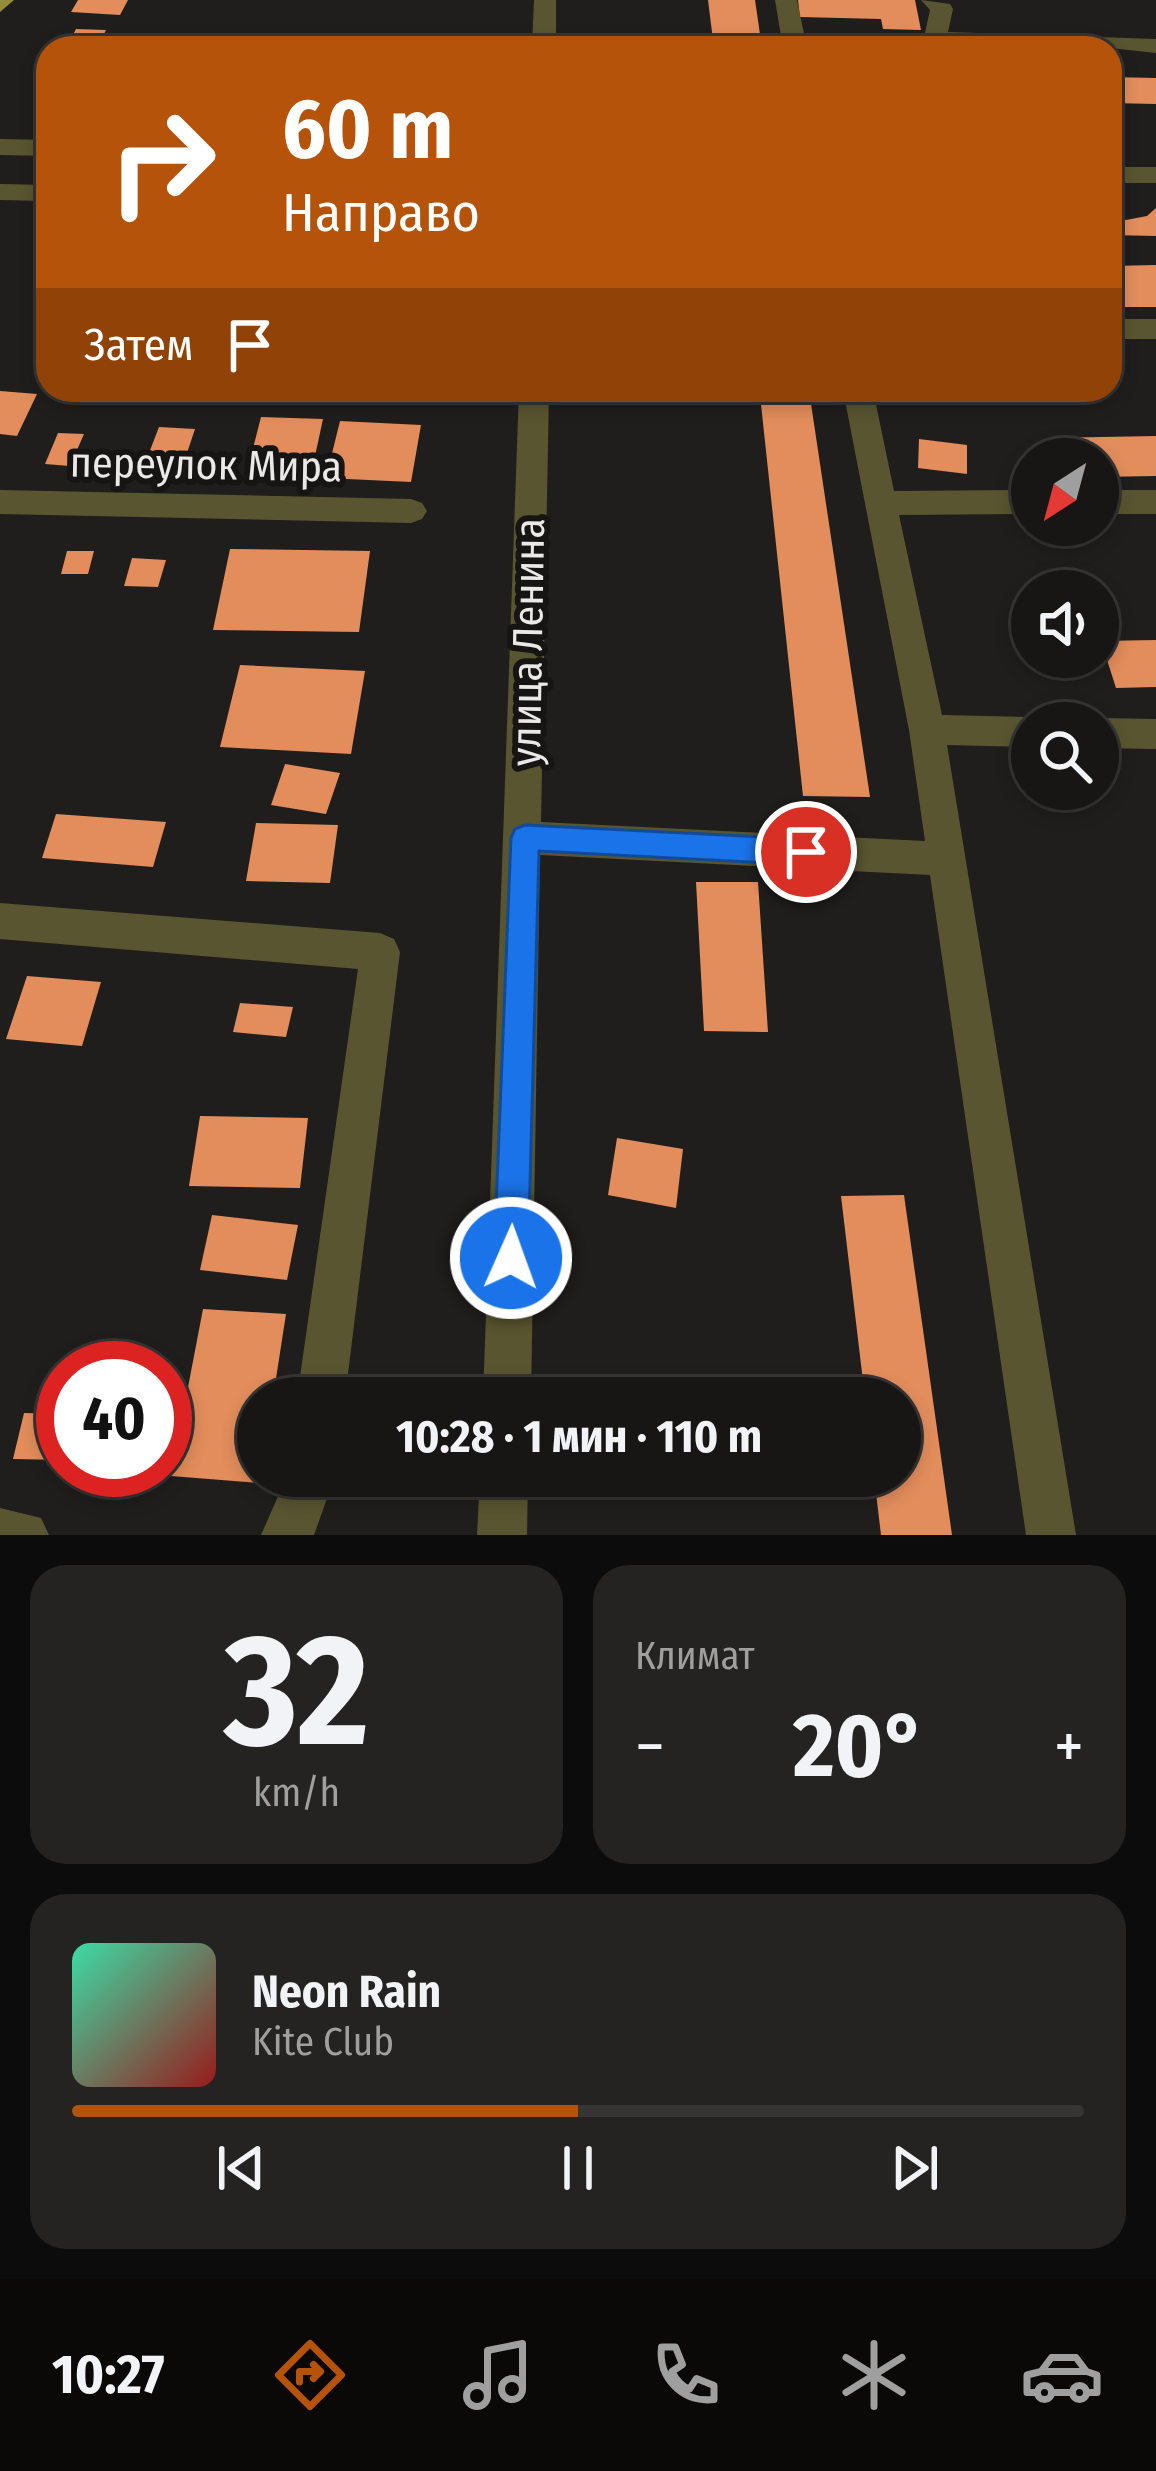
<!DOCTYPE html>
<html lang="ru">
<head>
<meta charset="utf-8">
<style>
	:root { --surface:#181615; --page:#252322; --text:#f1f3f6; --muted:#9f9fa0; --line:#363534; --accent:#b45309 }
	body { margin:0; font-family:"Fira Sans Condensed",sans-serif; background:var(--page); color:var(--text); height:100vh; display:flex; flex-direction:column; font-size:45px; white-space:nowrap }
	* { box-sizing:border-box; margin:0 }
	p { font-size:39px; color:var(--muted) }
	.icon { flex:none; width:66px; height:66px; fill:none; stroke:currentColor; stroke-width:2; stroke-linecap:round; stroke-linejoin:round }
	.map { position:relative; height:1535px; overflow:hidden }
	.sheet { display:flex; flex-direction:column; gap:30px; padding:30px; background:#0d0c0c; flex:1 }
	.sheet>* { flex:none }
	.banner { position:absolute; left:36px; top:36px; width:1086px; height:366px; border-radius:36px; box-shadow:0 6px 18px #0003,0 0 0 3px var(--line); background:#b45309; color:#fff; overflow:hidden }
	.needle { width:78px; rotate:216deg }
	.buttons { position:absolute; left:1011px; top:438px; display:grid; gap:24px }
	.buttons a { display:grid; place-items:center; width:108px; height:108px; border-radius:50%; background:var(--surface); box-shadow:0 6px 18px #0003,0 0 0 3px var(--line); font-size:60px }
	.speed { position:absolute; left:36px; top:1341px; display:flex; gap:24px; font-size:60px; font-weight:700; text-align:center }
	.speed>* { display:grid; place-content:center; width:156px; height:156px; border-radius:50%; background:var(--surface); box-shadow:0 6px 18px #0003,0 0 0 3px var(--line); line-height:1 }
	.speed .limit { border:18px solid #d22; background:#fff; color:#111 }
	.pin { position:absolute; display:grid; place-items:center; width:102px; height:102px; color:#fff; margin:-51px; border:6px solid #fff; border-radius:50%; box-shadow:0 3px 12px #0007 }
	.me { position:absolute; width:132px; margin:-66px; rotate:2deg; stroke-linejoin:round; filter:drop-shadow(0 0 9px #0008) }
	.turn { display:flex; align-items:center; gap:42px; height:252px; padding:0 48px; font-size:54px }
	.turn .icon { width:156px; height:156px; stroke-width:2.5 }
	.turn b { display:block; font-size:84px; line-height:102px }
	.then { display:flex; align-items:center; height:114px; padding:0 48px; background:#0003; gap:24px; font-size:45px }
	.big { font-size:90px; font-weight:700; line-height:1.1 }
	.sheet .widget { flex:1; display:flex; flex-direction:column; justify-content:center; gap:18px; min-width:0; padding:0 42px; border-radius:36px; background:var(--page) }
	.sheet .dial { align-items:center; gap:0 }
	.dial b { font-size:156px; line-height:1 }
	.song { display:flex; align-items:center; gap:36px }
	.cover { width:144px; height:144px; border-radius:18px; background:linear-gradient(135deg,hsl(160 70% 55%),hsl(0 70% 35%)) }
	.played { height:12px; border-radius:6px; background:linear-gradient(90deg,var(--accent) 50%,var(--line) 50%) }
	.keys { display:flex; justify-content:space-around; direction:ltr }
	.heat { display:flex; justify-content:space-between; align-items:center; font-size:66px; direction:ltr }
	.sheet .tiles { flex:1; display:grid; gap:30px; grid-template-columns:1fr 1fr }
	.widget:last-child { grid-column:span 2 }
	.trip { position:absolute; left:237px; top:1377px; width:684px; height:120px; border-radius:60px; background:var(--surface); box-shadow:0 6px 18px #0003,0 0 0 3px var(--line); font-weight:700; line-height:120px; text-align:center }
	.tab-bar { display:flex; height:192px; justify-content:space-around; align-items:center; background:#0a0908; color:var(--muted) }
	.tab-bar .icon { width:84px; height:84px }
	.tab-bar .active { color:var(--accent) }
	.tab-bar b { font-size:54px; color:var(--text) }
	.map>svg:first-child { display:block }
</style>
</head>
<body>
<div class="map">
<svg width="1156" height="1535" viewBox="0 0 1156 1535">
	<rect width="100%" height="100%" fill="#201e1c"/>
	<!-- building -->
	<path fill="#e38d5c" d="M78,0h50l-8,15 -49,-3z
		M708,0h47l7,48h-48z
		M798,0h117l6,30 -38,-1 -2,-10 -81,-2z
		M76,29l30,1 -7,14 -30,-2z
		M1110,77l46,1v26l-46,-1z
		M1156,208v28l-46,-1v-20l16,5 21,-4z
		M1156,265v42h-46v-41z
		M0,391l37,3 -20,42 -17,-2z
		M760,395l50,2 60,400 -67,-1z
		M261,417l62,2 -11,51 -64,-2z
		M340,421l81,4 -10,57 -85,-4z
		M159,427l36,2 -9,27 -37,-3z
		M58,433l26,1 -14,32 -25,-2z
		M1156,436v40l-58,1v-18h-45l-6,-21z
		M919,439l48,6v29l-49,-6z
		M230,549l140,2 -11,81 -146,-2z
		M67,551h27l-6,23h-27z
		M132,558l34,2 -8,27 -34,-1z
		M1156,640v47l-40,1 -15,-47z
		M240,665l125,6 -14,83 -131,-7z
		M285,764l55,9 -14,41 -55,-9z
		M56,814l110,8 -13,45 -111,-9z
		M256,823l82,2 -8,58 -84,-2z
		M696,882h62l10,150 -64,-1z
		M27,976l74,6 -19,64 -76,-7z
		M240,1003l53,4 -7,30 -53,-5z
		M200,1116l108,2 -8,70 -111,-2z
		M617,1138l66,11 -7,59 -68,-13z
		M904,1195l48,340h-71l-7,-59h26v-78h-35l-24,-202z
		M212,1215l86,10 -11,55 -87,-10z
		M203,1309l83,5 -13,84h-15l1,85 -88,-7z
		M24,1413l39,1v46l-50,-1z"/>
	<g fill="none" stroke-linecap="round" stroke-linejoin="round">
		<!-- minor -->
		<path fill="#595530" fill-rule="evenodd" d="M534,0h22v48h-24z
			M775,0h22l10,48h-24z
			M921,0l29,4 3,5 -5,23 208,7v14l-46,-5h-239l5,-10 49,-5 5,-23z
			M0,139l48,1v16l-48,-1z
			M1110,167h46v16h-46z
			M0,184l48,1v16l-48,-1z
			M1110,319h46v20h-46z
			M519,390h30l-8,432 384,19 -16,-111 -66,-340h30l21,101 138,-1v24l-133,1 43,200 90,2 13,6h-13v24l-85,-2 129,790h-50l-96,-660 -390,-20 -9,543h-48z
			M0,490l411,9 11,4 5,8 -5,8 -11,4 -411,-9z
			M1098,490h58v24h-58z
			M1098,718l58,1v30l-58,-1v-25h-13z
			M0,903l380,30 14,6 6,13 -55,446h-48l61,-429 -358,-30z
			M287,1476h48l-21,59h-53z
			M480,1476h48l-1,59h-50z
			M0,1508l41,10 8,17h-49z"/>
		<!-- major -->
		<path fill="#958c39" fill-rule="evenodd" d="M0,0h14l-14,12z"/>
	</g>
	<!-- route -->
	<path fill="#1a73e8" stroke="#114b97" stroke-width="3" d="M525,825l281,14 10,4 4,9 -4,9 -10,4 -267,-14 -11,407 -5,12 -12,5 -12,-5 -5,-12 17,-420 4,-9z"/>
	<g text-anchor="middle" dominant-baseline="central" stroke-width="12" stroke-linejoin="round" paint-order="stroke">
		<!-- street labels -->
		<g font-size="42" fill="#eae9e8" stroke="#161513">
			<text transform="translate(206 465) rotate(1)">переулок Мира</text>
			<text transform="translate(528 642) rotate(-89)">улица Ленина</text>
		</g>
	</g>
</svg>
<div class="buttons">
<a><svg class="needle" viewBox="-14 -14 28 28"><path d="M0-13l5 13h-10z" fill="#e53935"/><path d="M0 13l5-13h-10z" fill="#9f9fa0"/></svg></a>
<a><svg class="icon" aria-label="sound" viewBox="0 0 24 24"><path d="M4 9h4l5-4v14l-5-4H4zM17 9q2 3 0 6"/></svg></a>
<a><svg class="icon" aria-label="search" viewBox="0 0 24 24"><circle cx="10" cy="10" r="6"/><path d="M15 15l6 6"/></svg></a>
</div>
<div class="speed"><div class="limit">40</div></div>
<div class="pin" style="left:806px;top:852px;background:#d93025"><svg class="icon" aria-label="arrive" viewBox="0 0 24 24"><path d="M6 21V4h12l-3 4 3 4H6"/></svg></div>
<svg class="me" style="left:511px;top:1258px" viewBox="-20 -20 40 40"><circle r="17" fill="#1a73e8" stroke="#fff" stroke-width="3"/><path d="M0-11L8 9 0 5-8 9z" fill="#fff"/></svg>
<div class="trip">10:28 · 1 мин · 110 m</div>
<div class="banner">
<div class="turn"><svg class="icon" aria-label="right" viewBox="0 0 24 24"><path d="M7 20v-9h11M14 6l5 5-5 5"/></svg><div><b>60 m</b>Направо</div></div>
<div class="then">Затем<svg class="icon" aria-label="arrive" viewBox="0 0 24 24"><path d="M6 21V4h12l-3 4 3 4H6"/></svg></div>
</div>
</div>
<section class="sheet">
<div class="tiles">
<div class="widget dial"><b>32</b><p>km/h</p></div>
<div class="widget"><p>Климат</p>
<div class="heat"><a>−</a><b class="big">20°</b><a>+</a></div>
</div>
<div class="widget">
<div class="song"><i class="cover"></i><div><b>Neon Rain</b><p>Kite Club</p></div></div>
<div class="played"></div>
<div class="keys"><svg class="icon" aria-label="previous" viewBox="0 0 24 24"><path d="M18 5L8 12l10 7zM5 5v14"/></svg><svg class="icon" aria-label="pause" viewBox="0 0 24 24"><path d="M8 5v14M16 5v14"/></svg><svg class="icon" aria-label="next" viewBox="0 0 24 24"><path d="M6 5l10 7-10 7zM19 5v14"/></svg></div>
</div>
</div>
</section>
<nav class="tab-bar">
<b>10:27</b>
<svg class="icon active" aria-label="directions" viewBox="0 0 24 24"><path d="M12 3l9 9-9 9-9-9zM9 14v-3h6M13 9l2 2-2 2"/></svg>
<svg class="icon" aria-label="music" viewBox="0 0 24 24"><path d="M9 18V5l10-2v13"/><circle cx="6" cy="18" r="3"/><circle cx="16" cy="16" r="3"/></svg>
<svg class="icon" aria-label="phone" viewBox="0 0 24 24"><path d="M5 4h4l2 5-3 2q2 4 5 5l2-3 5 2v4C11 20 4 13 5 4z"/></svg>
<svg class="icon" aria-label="climate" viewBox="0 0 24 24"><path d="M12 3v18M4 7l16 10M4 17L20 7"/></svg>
<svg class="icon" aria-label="car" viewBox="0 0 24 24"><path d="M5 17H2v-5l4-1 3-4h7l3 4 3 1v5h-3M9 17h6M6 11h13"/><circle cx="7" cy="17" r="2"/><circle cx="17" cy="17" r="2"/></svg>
</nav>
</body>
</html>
